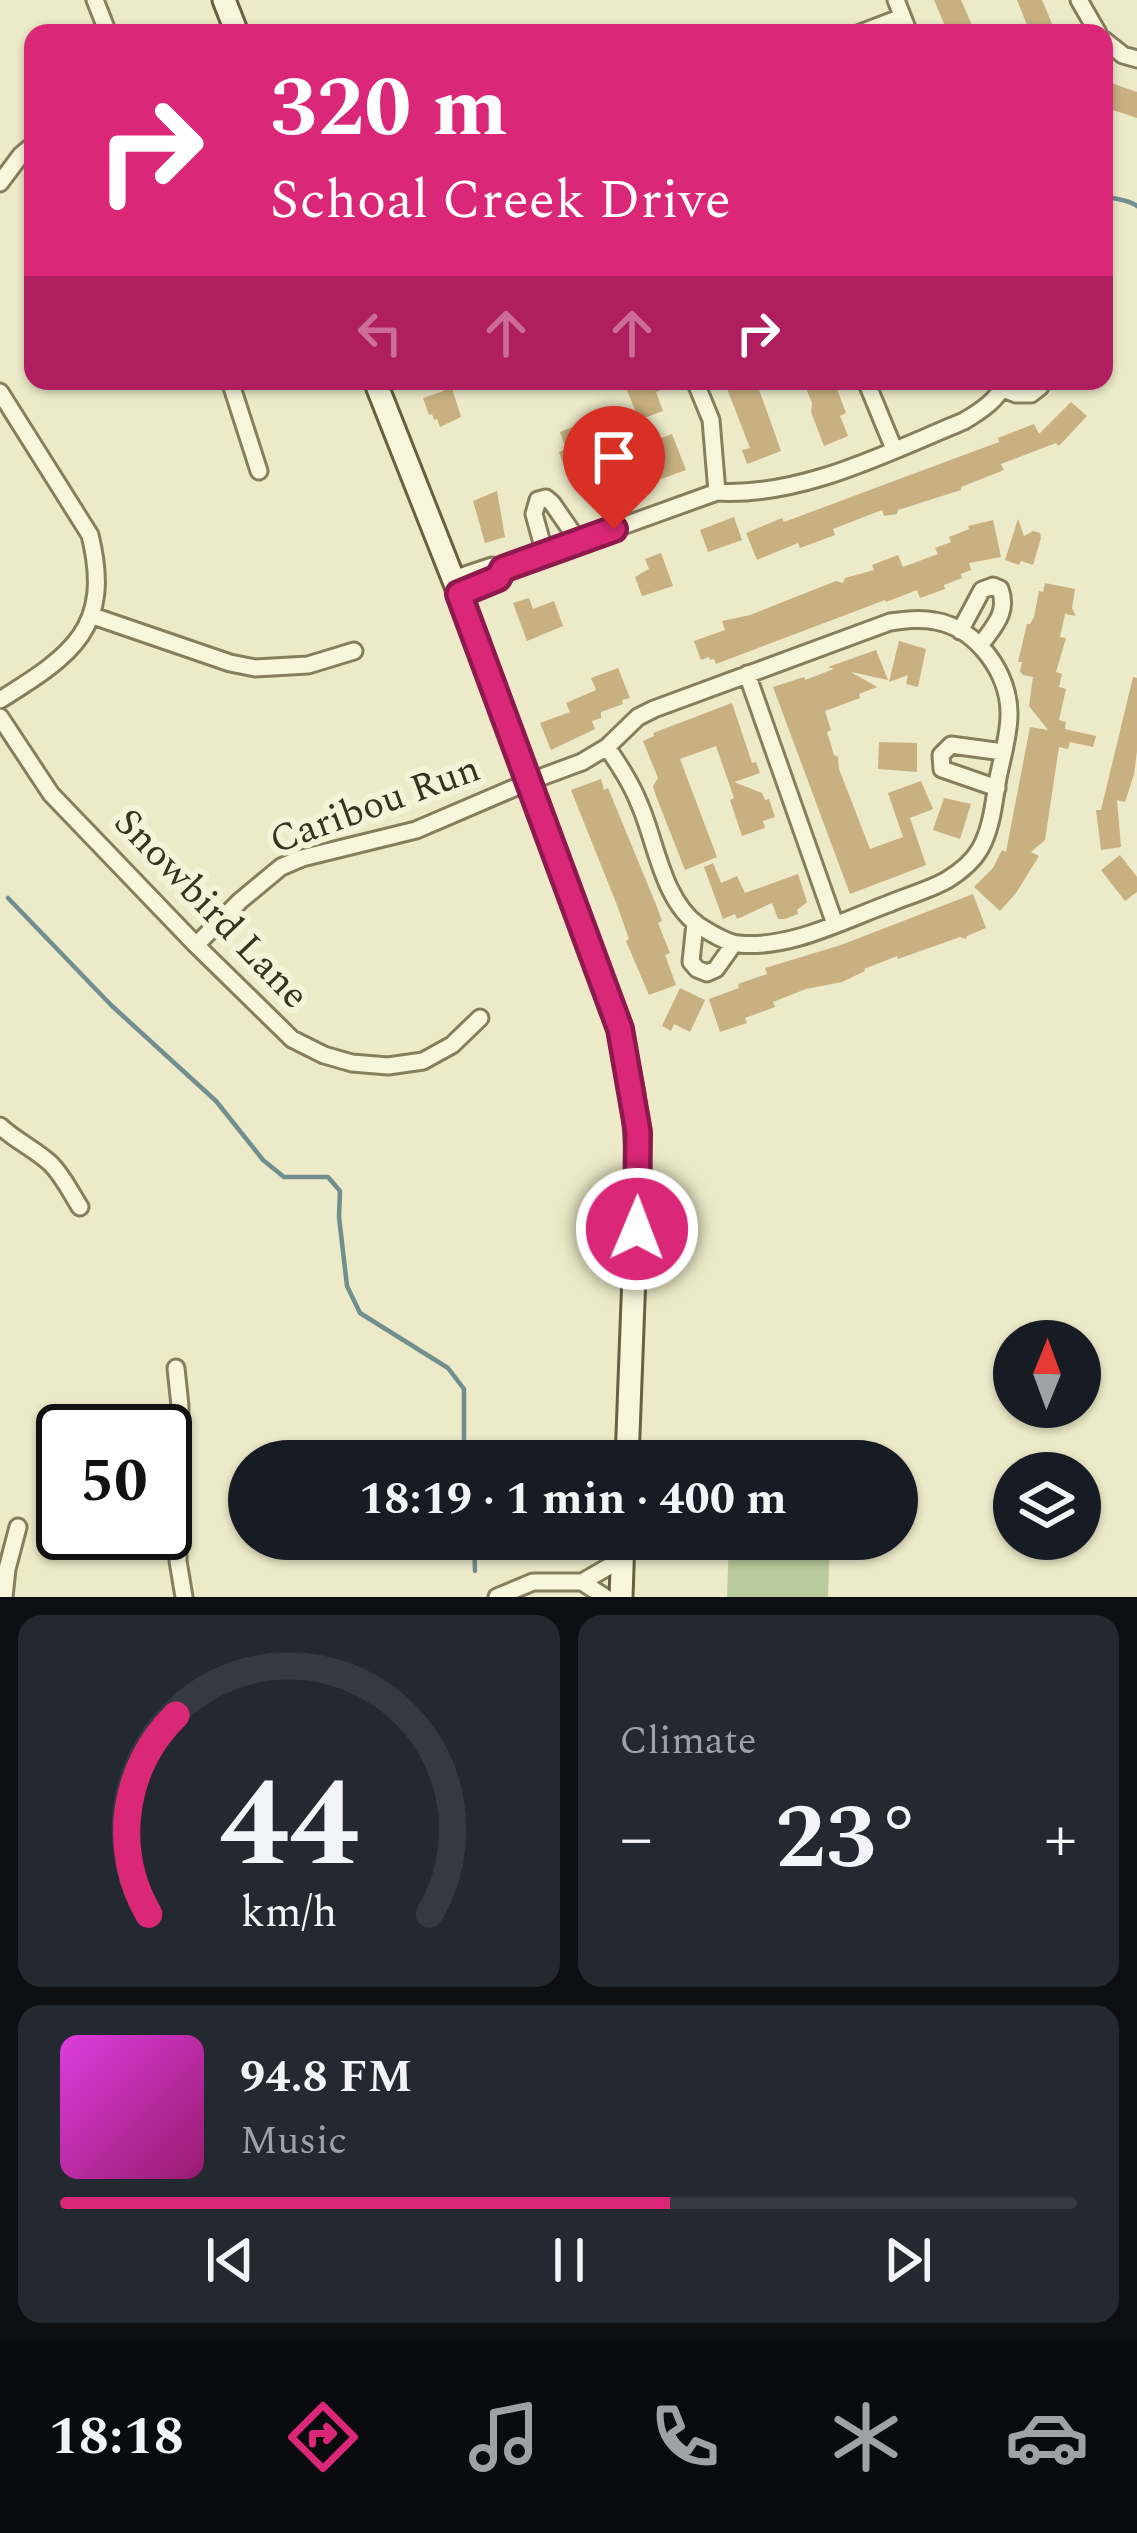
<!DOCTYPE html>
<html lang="en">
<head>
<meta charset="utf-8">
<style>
	:root { --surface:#171b24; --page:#242831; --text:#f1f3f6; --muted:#9ea1a6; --line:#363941; --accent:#db2777 }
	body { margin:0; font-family:Spectral,serif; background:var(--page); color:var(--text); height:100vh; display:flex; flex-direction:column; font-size:45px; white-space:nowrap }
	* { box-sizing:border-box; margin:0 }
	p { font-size:39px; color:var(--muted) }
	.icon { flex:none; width:66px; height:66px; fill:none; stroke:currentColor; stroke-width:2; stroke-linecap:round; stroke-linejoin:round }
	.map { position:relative; height:1597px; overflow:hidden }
	.side { display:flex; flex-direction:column; gap:18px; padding:18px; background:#0d0f14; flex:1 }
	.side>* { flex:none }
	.top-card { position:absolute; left:24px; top:24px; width:1089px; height:366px; border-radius:24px; box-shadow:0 3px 9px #0004; background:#db2777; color:#fff; overflow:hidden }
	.needle { width:78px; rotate:1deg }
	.controls { position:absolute; left:993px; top:1320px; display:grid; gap:24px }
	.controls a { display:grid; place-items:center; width:108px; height:108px; border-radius:50%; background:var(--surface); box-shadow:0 3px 9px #0004; font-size:60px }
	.speed { position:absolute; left:36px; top:1404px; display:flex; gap:24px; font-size:60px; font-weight:700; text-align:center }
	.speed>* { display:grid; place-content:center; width:156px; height:156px; border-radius:50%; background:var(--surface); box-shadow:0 3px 9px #0004; line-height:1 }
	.speed .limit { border:6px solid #111; border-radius:18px; background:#fff; color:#111 }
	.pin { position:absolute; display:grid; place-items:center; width:102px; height:102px; color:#fff; margin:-123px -51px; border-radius:50% 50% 50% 0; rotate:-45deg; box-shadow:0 0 12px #0007 }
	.pin .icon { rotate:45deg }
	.me { position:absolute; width:132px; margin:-66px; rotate:1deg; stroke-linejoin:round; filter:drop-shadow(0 0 9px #0008) }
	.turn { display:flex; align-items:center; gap:42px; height:252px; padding:0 48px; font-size:54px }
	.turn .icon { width:156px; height:156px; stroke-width:2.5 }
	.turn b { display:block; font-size:84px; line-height:102px }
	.lanes { display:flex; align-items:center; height:114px; padding:0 48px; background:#0003; justify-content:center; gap:60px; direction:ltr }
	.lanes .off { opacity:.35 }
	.big { font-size:90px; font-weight:700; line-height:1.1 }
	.side .tile { flex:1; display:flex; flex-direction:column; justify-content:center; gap:18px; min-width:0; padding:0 42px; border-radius:24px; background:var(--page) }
	.side .dial { align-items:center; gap:0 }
	.dial svg { height:312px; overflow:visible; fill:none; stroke:var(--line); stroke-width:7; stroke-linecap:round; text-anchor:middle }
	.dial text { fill:var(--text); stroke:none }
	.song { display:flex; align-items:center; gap:36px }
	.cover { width:144px; height:144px; border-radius:18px; background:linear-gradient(135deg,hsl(300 70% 55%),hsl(320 70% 35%)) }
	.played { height:12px; border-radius:6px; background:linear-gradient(90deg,var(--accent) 60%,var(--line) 60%) }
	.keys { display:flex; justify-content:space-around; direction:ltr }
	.heat { display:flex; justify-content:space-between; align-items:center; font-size:66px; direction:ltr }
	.side .tiles { flex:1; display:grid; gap:18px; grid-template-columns:1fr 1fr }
	.tile:last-child { grid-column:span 2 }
	.trip { position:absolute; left:228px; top:1440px; width:690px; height:120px; border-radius:60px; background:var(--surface); box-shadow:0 3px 9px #0004; font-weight:700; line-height:120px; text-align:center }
	.tab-bar { display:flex; height:192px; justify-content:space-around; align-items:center; background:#090b0e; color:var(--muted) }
	.tab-bar .icon { width:84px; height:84px }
	.tab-bar .active { color:var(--accent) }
	.tab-bar b { font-size:54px; color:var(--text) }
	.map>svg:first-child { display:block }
</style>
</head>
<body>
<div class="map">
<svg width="1137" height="1597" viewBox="0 0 1137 1597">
	<rect width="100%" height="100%" fill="#eceac8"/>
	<!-- green -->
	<path fill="#b9ca9c" d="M733,1444l100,3v14h-101z
		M729,1539h101l-2,58h-101z"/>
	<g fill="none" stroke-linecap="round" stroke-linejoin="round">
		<!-- stream -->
		<path stroke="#708f8e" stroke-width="4.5" d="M1104,194c10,7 23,4 33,12
			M8,898l103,107 105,96 47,59 21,17h44l12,14 -1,26 8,69 13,27 88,55 16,21v53l4,19
			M474,1539l1,32"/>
	</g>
	<!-- building -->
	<path fill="#c8b080" d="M934,0h27l13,30 -7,3h-19z
		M1017,0h25l14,33h-22l-5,-9 -2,1z
		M1104,76l10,8 23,8v26l-33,-11z
		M635,381h46l1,1 -26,10 7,19 -24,9 -14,-35z
		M740,381h16l25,70 -34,13 -5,-14 8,-2 -24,-62z
		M803,381h31l12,32 -6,3 8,20 -24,10 -13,-34 1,-9z
		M452,388l9,29 -21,10 -3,-8 -3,1 -2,-6 -3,1 -6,-17z
		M1071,402l16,14 -28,30 -3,-3 -55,21 3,6 -43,17v3l-63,20 -1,4 -13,2 -2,-6 -49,19 2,6 -35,13 -2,-5 -41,17 -11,-27 36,-15 2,4 188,-70 27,-10 -1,-4 36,-14 5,10z
		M582,423l13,33 4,-2 4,17 10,-4 11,28 -25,7 -3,-9h-10l-9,-22 -7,3 -4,-3 -7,-19 7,-3 -6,-17z
		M672,434l14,36 -25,9 -14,-36z
		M497,491l8,46 -20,6 -12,-42z
		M734,517l8,23 -34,12 -8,-22z
		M1018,519l6,17 9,-5 7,2 1,5 -8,27 -12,-4 -2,4 -14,-5z
		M993,520l8,37 -32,6 2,7 -10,4 1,4 -18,7 1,4 -25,9 -3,-8 -31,12 -1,-2 -169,64 -2,-5 -4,1 -1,-3 -8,3 -7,-19 31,-11 -3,-9 28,-6 86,-34 7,2 2,-5 29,-8 -2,-5 26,-10 5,12 35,-13 -3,-6 16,-6 -2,-5 20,-8 -1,-3z
		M661,553l12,33 -31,10 -7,-19 14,-8 -4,-10z
		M1045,583l30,6 -3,19 4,8 -11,-2 -5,23 6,1 -10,34 6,2 -3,13 7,2 -7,31 7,2 -1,7 31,7 -3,11 -23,-5 -2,7 -9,-2 -14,93 -14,12 8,4 -23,37 -16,18 -26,-24 19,-19 9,-18 4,2 24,-125 18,3 -19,-24 4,-29 -10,-2 -3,-4 2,-9h-4l9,-38h3l4,-7 5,-26 4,1z
		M529,598l4,11 21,-8 9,25 -36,15 -14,-38z
		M899,641l27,8 -8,38 -12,-3 2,-9 -19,7z
		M876,650l12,30 -37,-8 26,15 -18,7 1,4 -35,13 6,19 -4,2 4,13 3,10 4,2 1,12 31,80 33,-12 -15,-44 33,-12 12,28 -23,9 16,47 -76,29 -77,-207 31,-10 1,3 29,-11 -6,-2z
		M618,668l12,30 -8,2 1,4 -22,8v6l-9,3 3,8 -44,21 -11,-27 30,-11 -4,-9 30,-13 -5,-12z
		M1133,677l4,1v73l-3,23 -9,28 -8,-2 4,47 -20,3 -5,-40h5z
		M732,703l20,60 4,-1 4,11 -26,9 28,11 3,7 4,-1 6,18 -12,4 2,7 -23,8 -12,-36 4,-2 -18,-52 -36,13 37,98 -32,13 -29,-74 -3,-10 5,-8 -15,-37 11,-5 -1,-3z
		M879,742l38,1v29l-39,-3z
		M601,779l3,11 4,-2 49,119 5,14 -4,2 12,30 -5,2 11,30 -27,10 -23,-54 3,-2 -12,-34 -46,-115z
		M944,798l27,6 -11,35 -27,-9z
		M1120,855l17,22v15l-12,9 -24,-31z
		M713,863l8,20 16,-7 8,17 53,-19 9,28 -10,8 1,4 -13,5h-7l-6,-16 -35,16 -2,-5 -12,5 -19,-52z
		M973,894l13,34 -19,8 -1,3 -6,-2 -62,22 -1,-3 -33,13 1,2 -23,11 -36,7 -33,13 2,5 -30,11 2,5 -27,9 -11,-33 30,-11 -1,-4 29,-10 -2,-6 76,-23z
		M680,988l25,12 -15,32 -16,-8 -3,7 -9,-5z"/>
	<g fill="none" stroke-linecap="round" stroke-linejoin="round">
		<!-- minor casing -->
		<g stroke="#877e5e" stroke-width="21">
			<path id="minor" d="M95,0l13,33
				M896,0l13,33
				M1079,0l19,33
				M860,33l42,-16
				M1104,40l19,15 14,4
				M0,183l21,-28 12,-10
				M230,381l29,90
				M695,381l16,39 6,72
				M866,381l28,68
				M1003,389l13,5h15l9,-7 1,-6
				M0,392l90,143c23,93 -18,120 -90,165
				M545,554l-11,-40 4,-14 8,-2 6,5 27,39
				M453,579l39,-13 11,3 214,-77c85,5 169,-39 247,-71 15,-9 36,-22 41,-40
				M459,594l39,-16 5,-9
				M93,616l137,47 25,5 53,-3 46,-14
				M960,631l22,-41 11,-4 7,3c9,24 -7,38 -20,57
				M747,674l88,250
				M0,717l51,77 145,151 96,94 32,16 28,8 36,3 35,-5 29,-16 28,-27
				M997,788l-55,-19 -1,-14 10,-10 52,7
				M695,923l-4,39 6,7 10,4 9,-4 17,-24
				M196,945l44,-44 41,-34 21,-9 114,-28 112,-48 54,-20 25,-15 31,-30 16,-8 236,-87c15,-2 30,-4 45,-1 42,7 75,53 74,94 0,20 -7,43 -11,63 -4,23 -6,50 -18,71 -7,12 -20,23 -33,31 -18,10 -40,16 -59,24 -46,17 -99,45 -149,40 -13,-1 -30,-12 -41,-19 -36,-26 -42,-84 -59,-122 -8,-20 -20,-38 -32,-56
				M0,1126c16,15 35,23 51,38 12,12 20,29 29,43
				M176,1368l4,38 -2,155 6,36
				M582,1582l23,15
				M4,1597l3,-28 11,-42
				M497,1597l36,-15h49l40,-23"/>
		</g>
		<!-- secondary casing -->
		<g stroke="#695f41" stroke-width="27">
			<path id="secondary" d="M224,0l13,33
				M375,381l81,205 164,443 13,65 5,74 -11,293
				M621,1597l2,-58"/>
		</g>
		<!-- minor -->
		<use href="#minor" stroke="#f7f6db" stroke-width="15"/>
		<!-- secondary -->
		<use href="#secondary" stroke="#f7f6db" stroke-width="21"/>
	</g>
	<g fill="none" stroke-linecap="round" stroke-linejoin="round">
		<!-- route casing -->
		<g stroke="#8e194d" stroke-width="30">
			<path id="route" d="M614,529l-111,40 -5,9 -39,16 161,435 18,103 -1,97"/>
		</g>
		<!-- route -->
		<use href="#route" stroke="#db2777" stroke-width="21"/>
	</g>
	<g text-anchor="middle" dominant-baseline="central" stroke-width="12" stroke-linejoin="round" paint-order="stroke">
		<!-- street labels -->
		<g font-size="39" fill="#383221" stroke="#f4f3d7">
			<text transform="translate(375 805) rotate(-20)">Caribou Run</text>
			<text transform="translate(211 909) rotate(46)">Snowbird Lane</text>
		</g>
	</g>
</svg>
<div class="controls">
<a><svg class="needle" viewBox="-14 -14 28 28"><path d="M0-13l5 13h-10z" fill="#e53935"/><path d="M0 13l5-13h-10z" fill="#9ea1a6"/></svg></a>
<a><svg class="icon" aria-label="layers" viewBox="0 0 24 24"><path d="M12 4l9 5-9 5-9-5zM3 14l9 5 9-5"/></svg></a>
</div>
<div class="speed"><div class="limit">50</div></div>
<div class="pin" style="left:614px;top:529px;background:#d93025"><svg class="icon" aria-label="arrive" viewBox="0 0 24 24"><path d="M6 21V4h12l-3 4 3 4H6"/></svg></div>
<svg class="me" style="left:637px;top:1229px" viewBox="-20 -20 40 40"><circle r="17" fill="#db2777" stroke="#fff" stroke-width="3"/><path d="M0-11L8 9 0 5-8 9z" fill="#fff"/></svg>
<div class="trip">18:19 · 1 min · 400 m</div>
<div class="top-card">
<div class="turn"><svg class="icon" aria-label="right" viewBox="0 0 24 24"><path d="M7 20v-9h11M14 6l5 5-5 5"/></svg><div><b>320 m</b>Schoal Creek Drive</div></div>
<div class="lanes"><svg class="icon off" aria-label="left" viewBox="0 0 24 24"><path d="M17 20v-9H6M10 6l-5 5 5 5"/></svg><svg class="icon off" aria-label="ahead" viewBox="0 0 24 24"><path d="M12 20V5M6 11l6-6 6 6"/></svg><svg class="icon off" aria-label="ahead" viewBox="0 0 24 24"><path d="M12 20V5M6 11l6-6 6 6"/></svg><svg class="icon" aria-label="right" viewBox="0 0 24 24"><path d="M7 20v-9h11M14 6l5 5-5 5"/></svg></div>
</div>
</div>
<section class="side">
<div class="tiles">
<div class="tile dial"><svg viewBox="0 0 100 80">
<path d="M14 69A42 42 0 1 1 86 69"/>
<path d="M14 69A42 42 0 0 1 21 18" stroke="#db2777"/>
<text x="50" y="56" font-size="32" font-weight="700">44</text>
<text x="50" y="72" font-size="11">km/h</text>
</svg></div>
<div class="tile"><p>Climate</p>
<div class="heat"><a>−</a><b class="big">23°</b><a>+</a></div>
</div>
<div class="tile">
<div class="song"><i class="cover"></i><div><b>94.8 FM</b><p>Music</p></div></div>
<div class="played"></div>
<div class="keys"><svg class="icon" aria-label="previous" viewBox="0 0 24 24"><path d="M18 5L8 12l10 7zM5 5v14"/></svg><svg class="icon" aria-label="pause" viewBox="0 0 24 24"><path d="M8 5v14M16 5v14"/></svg><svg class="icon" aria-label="next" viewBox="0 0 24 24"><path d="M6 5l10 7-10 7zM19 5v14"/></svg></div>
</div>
</div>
</section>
<nav class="tab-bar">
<b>18:18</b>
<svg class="icon active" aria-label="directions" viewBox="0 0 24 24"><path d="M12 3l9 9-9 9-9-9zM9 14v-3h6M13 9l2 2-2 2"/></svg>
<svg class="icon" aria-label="music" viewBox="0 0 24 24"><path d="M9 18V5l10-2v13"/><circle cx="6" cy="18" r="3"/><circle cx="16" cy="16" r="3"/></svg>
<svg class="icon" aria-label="phone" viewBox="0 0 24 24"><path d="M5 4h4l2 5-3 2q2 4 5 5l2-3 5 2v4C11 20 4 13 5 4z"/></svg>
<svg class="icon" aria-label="climate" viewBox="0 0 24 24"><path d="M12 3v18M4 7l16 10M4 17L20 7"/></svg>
<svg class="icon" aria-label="car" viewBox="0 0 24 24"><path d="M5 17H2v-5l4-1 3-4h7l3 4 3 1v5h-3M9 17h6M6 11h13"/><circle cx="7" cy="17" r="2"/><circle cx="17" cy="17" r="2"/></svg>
</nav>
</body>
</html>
